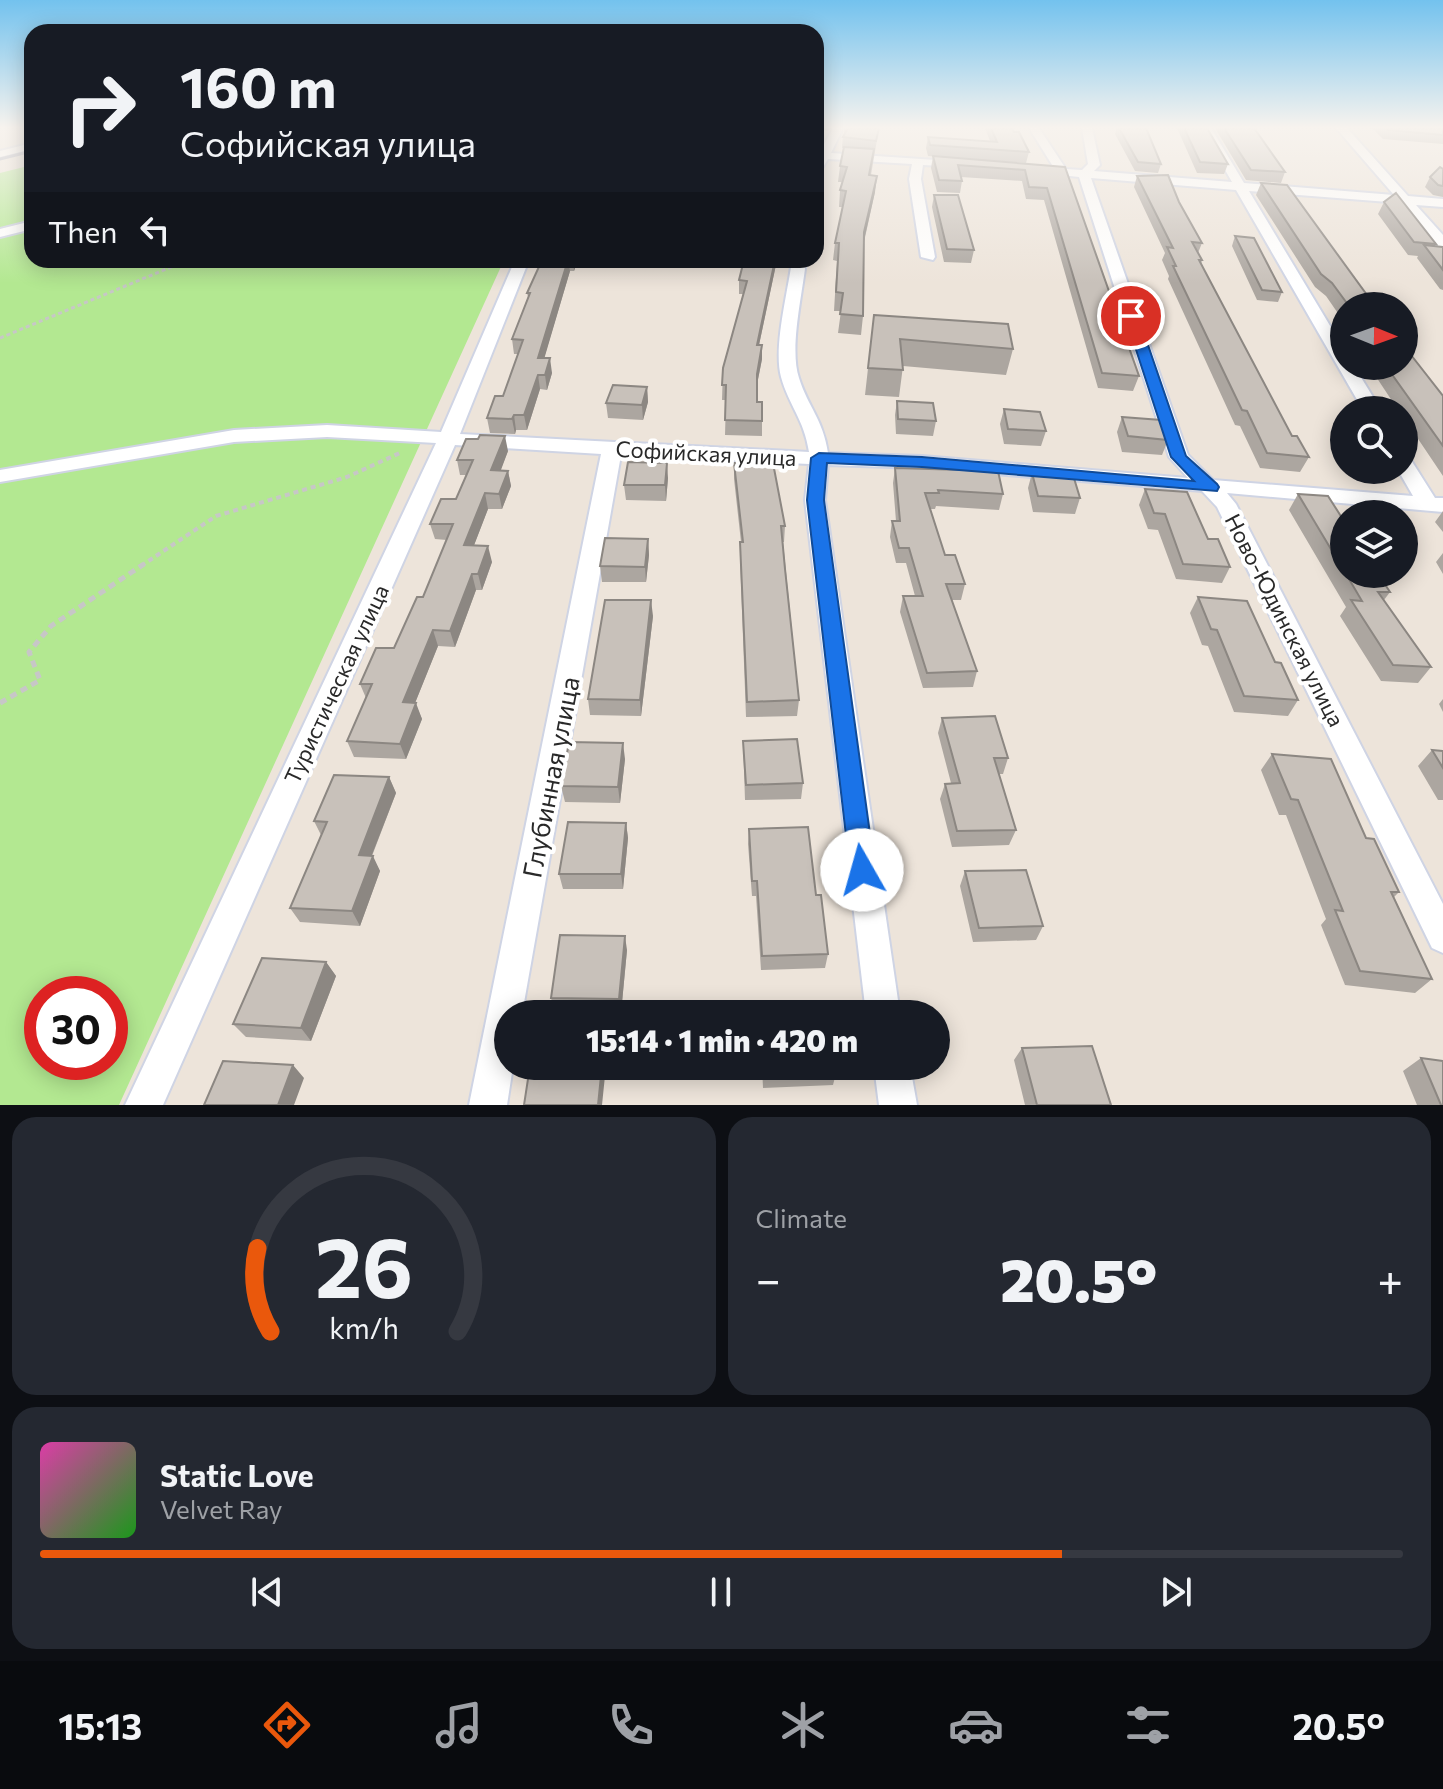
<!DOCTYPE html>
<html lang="en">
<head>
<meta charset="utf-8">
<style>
	:root { --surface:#171b24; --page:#242831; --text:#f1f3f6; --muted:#9ea1a6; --line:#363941; --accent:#ea580c }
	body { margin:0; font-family:Commissioner,sans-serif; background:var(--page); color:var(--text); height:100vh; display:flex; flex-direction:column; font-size:30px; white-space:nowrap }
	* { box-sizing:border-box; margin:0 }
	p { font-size:26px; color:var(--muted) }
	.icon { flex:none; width:44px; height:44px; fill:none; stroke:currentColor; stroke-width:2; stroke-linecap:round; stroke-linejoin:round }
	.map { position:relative; height:1105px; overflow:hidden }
	.side { display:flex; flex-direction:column; gap:12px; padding:12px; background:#0d0f14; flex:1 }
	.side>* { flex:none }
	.banner { position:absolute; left:24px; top:24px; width:800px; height:244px; border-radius:24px; box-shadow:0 4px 20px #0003; background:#171b24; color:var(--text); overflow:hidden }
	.needle { width:52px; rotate:91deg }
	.buttons { position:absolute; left:1330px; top:292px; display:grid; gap:16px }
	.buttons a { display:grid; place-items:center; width:88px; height:88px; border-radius:50%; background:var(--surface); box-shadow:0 4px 20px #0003; font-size:40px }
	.speed { position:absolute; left:24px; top:976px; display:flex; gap:16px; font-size:40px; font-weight:700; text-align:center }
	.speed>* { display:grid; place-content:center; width:104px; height:104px; border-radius:50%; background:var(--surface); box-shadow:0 4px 20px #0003; line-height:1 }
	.speed .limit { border:12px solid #d22; background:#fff; color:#111 }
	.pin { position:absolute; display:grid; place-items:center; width:68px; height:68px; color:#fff; margin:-34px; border:4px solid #fff; border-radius:50%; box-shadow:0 2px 8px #0007 }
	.me { position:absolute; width:88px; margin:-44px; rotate:353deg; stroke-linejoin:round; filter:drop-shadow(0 0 6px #0008) }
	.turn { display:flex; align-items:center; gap:28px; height:168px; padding:0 24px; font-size:36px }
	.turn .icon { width:104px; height:104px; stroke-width:2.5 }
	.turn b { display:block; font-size:56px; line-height:68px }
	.then { display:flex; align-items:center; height:76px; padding:0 24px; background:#0003; gap:16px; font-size:30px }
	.big { font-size:60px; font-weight:800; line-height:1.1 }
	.side .widget { flex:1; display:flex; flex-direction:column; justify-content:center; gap:12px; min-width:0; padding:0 28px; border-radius:24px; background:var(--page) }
	.side .dial { align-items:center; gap:0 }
	.dial svg { height:208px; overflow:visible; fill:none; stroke:var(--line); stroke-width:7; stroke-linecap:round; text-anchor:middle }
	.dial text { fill:var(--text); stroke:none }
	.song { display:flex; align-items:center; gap:24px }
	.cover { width:96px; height:96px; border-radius:12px; background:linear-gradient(135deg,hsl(320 70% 55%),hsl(120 70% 35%)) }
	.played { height:8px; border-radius:4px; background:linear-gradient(90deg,var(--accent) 75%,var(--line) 75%) }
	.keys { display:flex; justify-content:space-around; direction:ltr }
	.heat { display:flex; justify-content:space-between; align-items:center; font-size:44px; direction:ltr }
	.side .tiles { flex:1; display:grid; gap:12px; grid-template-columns:1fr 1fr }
	.widget:last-child { grid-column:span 2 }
	.trip { position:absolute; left:494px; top:1000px; width:456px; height:80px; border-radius:40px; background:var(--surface); box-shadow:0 4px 20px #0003; font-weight:800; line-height:80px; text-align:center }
	.dock { display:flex; height:128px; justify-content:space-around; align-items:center; background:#090b0e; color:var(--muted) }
	.dock .icon { width:56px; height:56px }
	.dock .current { color:var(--accent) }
	.dock b { font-size:36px; color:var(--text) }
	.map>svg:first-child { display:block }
</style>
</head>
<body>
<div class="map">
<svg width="1443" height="1105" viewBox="0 0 1443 1105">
	<rect width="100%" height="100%" fill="#ede4da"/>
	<!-- green -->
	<path fill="#b3e891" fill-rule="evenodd" d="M32,165v95h472l-385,845h-119v-932zM42,994h68v68h-68z"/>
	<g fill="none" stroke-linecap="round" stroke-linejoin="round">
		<!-- street casing -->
		<g stroke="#cfd4e4" stroke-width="4">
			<path id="street" d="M833,128h10l-12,25 135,9v4l-4,1 -39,-2 -2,14 14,78 -2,3 -12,-3 -12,-78 3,-15 -84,-5 -5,8 -7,1v-16h4z
				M1029,128h10l27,41 16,1 6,-6 -6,-36h10l8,37 -6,6 138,11 -31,-54h10l33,55 150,12 -58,-67h11l61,68 35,3v8l-27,-2 27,30v12l-5,-1 -37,-43 -152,-12 95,158v17h10l27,44h-18l-127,-220 -145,-12 97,277 25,25 200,16 -15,-26h6v-12l7,2 24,38h8v14l-216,-19 9,11 207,400v49l-11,-5 -215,-441 -15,-16 -280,-23 -94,-3 -3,35 75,514h-34l-61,-514 4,-36 -188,-9 -99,559h-14v52h5l-6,39h-38l132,-651 -146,-9 -292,660h-38l311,-662 -109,-6 -93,5 -234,40v-12l234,-40 93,-5 114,7 74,-172h14l-69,174 349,18c-5,-33 -20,-46 -28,-75 -8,-30 7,-85 11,-117h14c-3,32 -17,88 -7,118 9,29 24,41 29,75l94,3 266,22 -19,-21 -90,-280 -46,-5v-4h21z
				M32,143v6l-32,8v-6z
				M32,221v8l-32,8v-8z
				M874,1066h36l7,39h-38z"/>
		</g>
		<!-- path-far2 -->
		<path stroke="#c7c7c7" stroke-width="3" stroke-dasharray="4 3" stroke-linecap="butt" d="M0,338l188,-78"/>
		<!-- path-far1 -->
		<path stroke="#c7c7c7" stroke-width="4" stroke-dasharray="5 4" stroke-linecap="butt" d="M141,566l75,-50 131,-39 55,-25"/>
		<!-- path -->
		<path stroke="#c7c7c7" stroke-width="5" stroke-dasharray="7 5" stroke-linecap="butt" d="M0,703l40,-23 -11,-28 22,-26 93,-62"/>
		<!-- street -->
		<use href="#street" fill="#fff" fill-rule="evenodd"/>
		<!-- rail -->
		<path stroke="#9ca1b5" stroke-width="3" d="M0,159l32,-8"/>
	</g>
	<!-- wall -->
	<path fill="#aca6a0" d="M816,128h14l-2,3 -12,-1z
		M844,128h35l-8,47 4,17 -11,50 -1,74 -2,19 -23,-2 3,-22h-7l3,-50 -4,-1 2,-17 8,-36h-4l1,-17 2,-8h-4l2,-16 4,-18h-2l1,-11 2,-4h-1z
		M985,128h27l17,24 -3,11 -98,-7 -2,-8 2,-11 62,4z
		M1117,128h29l15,36 -3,9 -23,-2 -20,-37z
		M1177,128h30l21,36 -4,10 -27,-1z
		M1215,128h39l31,44 -4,11 -35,-3z
		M1372,128h71v16l-60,-5z
		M933,156l132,11 74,209 -6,15 -35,-3 -54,-188 -18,-1 -4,-18 -61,-4 1,4 -2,12 -23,-1 -6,-24z
		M1443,169v28l-10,-2 -8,-8 5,-10z
		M1137,176l42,26 23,41 -4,10 4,7 -1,4 91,172 17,21 -9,15 -40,-4 -20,-42 -5,-1 -67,-146 1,-3 -7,-16 3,-7 -31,-66z
		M1261,183l114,123h-31v16l-18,-26 -11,-9 -59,-92z
		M934,195l40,55 -3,13 -27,-1 -12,-55z
		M1384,202l52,42 -1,2 8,1v43l-3,-1 -23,-31 1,-2 -10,-1 -30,-41z
		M1235,236l47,56 -4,10 -21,-2 -25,-54z
		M542,260h36l-4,11h-4l-26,87 8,15 -5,17 -7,-1 -13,41h-11l-1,4 -25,-1 -3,-15 16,-22 15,-42h-4l-2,-15 16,-42 -1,-4z
		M777,260l-18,85h3v14l-5,26v17l5,19v15l-37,-1 1,-35h-4l1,-32 20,-74h-4v-14z
		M874,315l139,34 -7,26 -103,-9 -4,31 -34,-2z
		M1369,366h35l39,30v80l-39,-58v-8h-6z
		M647,387l1,15 -5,18 -35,-2 -2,-15z
		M897,401l39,20 -3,15 -37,-2 -1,-19z
		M1004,409l42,22 -5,15 -37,-2 -4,-20z
		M1122,417l46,23 -6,15 -40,-3 -5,-20z
		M508,451l-8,20h8l3,15 -9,23h-14l-14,36 18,17 -10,28h-6l-21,57 -17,-1 -23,57 7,16 -16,40 -52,-2 -7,-16 19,-43 -6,-14 34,-36 29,-51 24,-57 -12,-1 -5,-15 26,-25 11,-24h-7l-3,-15z
		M734,463l51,63 -1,16h-1l16,158 -2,16 -51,1 -6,-159v-16h1l-7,-63z
		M895,468l108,26 -4,16 -63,-4 -1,3h-5l15,46 20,29 -4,16h-10l26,71 -4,16 -50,1 -23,-76 3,-16h12l-9,-33h-10l-6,-26 2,-16h4l-3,-38z
		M1032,473l48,25 -5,16 -42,-2 -5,-24z
		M668,478l-2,23 -40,-1 -2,-15z
		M1145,489l63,50 22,28 -8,16 -46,-4 -18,-49 -10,-1 -9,-24z
		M1298,494l46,27v53h34l12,18 -6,8 47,67 -13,16 -37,-2 -41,-65 6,-9 -57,-97z
		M1443,511v21l-8,-10z
		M648,539l1,16 -3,27h-44l-2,-16z
		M1443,553v21l-7,-12z
		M1198,597l77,65 23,38 -10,16 -54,-4 -26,-66 -6,-1 -12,-32z
		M653,616l-12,100 -51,-1 -2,-16z
		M1443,699v13l-4,-8z
		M942,718l66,40 -5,16h-4l17,56 -7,15 -57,2 -12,-48 5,-15 6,-1 -13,-50z
		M743,741l60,42 -2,16 -56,1z
		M1432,750l11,1v49h-5l-20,-34z
		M1272,754l94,84 33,54 -5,5 38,82 -17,14 -70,-8 -24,-60 5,-6 -40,-104h-7l-18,-45z
		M625,759l-5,44 -55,-1 -4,-16z
		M389,777l7,16 -24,63 8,15 -20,55 -60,-4 -10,-14 31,-73 -7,-14z
		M626,823l2,15 -5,51h-60l-4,-15z
		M749,829l67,66 12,59 -3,14 -64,2 -5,-74h-4l-4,-52z
		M965,871l78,55 -7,14 -63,2 -13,-56z
		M627,950l-6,63 -66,-1 -4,-14z
		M326,962l10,14 -25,65 -65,-4 -13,-13z
		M1022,1048l89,57h-86l-11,-45z
		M1421,1058l22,47h-26l-14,-34z
		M762,1066h73l1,7 -3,12 -70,3z"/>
	<!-- shaded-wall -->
	<path fill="#8c8782" d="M877,176l-2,16 -13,57 2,-17z
		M568,260l2,11 -30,102 -2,-15z
		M573,260h5l-4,11z
		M775,260h2l-21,99 1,-14z
		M762,345v14l-6,30 1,-15z
		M550,358l2,15 -5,17 -2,-15z
		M538,375l2,14 -13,41 -3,-15z
		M647,387l1,15 -5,18 -1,-15z
		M514,415l2,15 -1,4 -3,-15z
		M505,436l3,15 -13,35 -4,-16z
		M667,463l1,15 -2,23 -1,-16z
		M508,471l3,15 -9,23 -3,-15z
		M485,493l3,16 -20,52 -4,-16z
		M648,539l1,16 -3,27 -1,-15z
		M488,546l4,16 -10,28 -4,-16z
		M472,574l4,16 -21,57 -5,-16z
		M651,600l2,16 -12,100 -1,-16z
		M433,630l5,16 -29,72 -6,-16z
		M416,703l6,16 -16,40 -6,-15z
		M623,743l2,16 -5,44 -2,-16z
		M389,777l7,16 -30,77 -7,-15z
		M626,823l2,15 -5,51 -2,-15z
		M373,856l7,15 -20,55 -8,-15z
		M625,936l2,14 -6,63 -2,-14z
		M326,962l10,14 -25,65 -10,-13z
		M293,1065l11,13 -10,27h-16z
		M602,1066h4l-4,39h-4z"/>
	<!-- building -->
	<path fill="#c8c1ba" stroke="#8c8782" stroke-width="2" d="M848,128h31l-3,13 -33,-4z
		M991,128h21l2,4h5l10,20 -99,-7 -2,-8 69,5z
		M1119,128h27l15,36 -23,-2z
		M1184,128h23l21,36 -28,-2z
		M1224,128h30l31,44 -34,-2z
		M1386,128h57v7l-55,-5z
		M844,147l30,2 -5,26 8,1 -13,56 -1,84 -23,-2 3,-21 -7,-1 3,-49h-4l11,-52 -6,-1 7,-23 -7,-1z
		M933,156l132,11 74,209 -37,-3 -55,-185 -18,-1 -4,-17 -67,-5 4,16 -23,-1z
		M1440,167l3,2v17l-5,-1 -8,-8z
		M1168,175l11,27 23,41 -10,-1 10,18h-3l93,176h5l12,21 -42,-4 -20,-42 -5,-1 -69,-144h3l-9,-19 6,1 -36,-72z
		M1261,183l26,2 88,121h-26l-17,-23 -11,-9z
		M1396,193l40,51 -22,-2 -30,-40z
		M934,195h24l16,55 -27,-1z
		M1235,236l19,2 28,54 -20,-2z
		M1424,245l19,2v23z
		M542,260h26l-30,98h12l-5,17h-7l-14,40h-10l-2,4 -25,-1 8,-22h8l20,-56 -11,-1 18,-46h-3z
		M744,260h31l-18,85h5l-5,29v28h5v19l-37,-1 1,-35h-4l1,-17 24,-87 -8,-1z
		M874,315l134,9 5,25 -113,-10 3,31 -35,-2z
		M1404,346l39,50v50l-57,-80h18z
		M613,385l34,2 -5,18 -36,-2z
		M897,401l36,2 3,18 -38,-2z
		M1004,409l36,3 6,19 -38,-2z
		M1122,417l39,3 7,20 -40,-4z
		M480,435l25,1 -14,34 17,1 -9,23 -14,-1 -21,52 24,1 -10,28h-6l-22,57 -17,-1 -30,72 13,1 -16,41 -53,-3 25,-57h-12l16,-36h18l23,-51h6l30,-73h-23l11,-25h15l17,-39h-16l9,-21h12z
		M628,462l39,1 -2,22h-41z
		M734,463h39l12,63h-4l4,43 14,131 -52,2 -7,-160h3z
		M895,468l103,3 5,23 -65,-4 1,3h-14l20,62h10l10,29h-19l31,87 -50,2 -24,-77h20l-14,-48h-10l-7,-27h8z
		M1032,473l41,2 7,23 -42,-2z
		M1145,489l42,3 21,47h10l12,28 -47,-3 -18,-50 -11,-1z
		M1298,494l30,2 16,25v50z
		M605,538l43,1 -3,28 -45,-1z
		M1346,574h32l12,18h-12l53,75 -38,-2 -42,-65 11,1z
		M1198,597l49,4 28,61 6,1 17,37 -54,-4 -27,-66 -6,-1z
		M605,600h46l-11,100 -52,-1z
		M995,716l13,42h-14l22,72 -59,1 -12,-47 15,-1 -18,-65z
		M797,739l6,44 -57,2 -3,-44z
		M569,742l54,1 -5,44 -57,-1z
		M1432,750l11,1v17z
		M1272,754l59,5 35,79 8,1 25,53h-8l41,87 -72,-8 -25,-61 8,1 -45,-111 -7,-1z
		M334,775l55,2 -30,78 14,1 -21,55 -62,-3 37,-86 -13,-1z
		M568,822l58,1 -5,51h-62z
		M808,827l8,68h5l7,59 -66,2 -5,-75h-5l-3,-52z
		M1026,870l17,56 -64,2 -14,-57z
		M560,935l65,1 -6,63 -68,-1z
		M262,958l64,4 -25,66 -68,-4z
		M828,1002l1,12h-69v-9z
		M1092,1046l19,59h-74l-15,-57z
		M1421,1058l22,3v44h-2z
		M223,1061l70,4 -15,40h-74z
		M530,1066h72l-4,39h-74z
		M764,1066h71l1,7 -72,3z"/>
	<!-- sky -->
	<linearGradient id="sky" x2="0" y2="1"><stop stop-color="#73c2ee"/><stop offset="0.45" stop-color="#f7f3ee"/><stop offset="1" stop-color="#f7f3ee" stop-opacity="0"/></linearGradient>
	<rect width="1443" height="283" fill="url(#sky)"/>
	<!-- route -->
	<path fill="#1a73e8" stroke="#114b97" stroke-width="2" d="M1131,312l7,4 48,140 31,28 2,3 -2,4 -295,-24 -95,-4 -3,37 51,370 -4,8 -9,4 -9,-4 -3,-8 -43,-370 4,-42 8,-5 103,4 272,24 -23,-24 -46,-141z"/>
	<g text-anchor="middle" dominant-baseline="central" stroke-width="8" stroke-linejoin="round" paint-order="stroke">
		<!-- street labels -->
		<g font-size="22" fill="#292929" stroke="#fff">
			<text transform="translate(706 453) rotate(3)">Софийская улица</text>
			<text transform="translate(1285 620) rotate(63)">Ново-Юдинская улица</text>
			<text transform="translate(336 684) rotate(-65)">Туристическая улица</text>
		</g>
		<!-- near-street labels -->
		<g font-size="26" fill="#292929" stroke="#fff">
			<text transform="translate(550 777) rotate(-79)">Глубинная улица</text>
		</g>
	</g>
</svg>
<div class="buttons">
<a><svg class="needle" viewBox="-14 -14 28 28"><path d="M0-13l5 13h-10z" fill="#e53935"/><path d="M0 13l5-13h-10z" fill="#9ea1a6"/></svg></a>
<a><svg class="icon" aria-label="search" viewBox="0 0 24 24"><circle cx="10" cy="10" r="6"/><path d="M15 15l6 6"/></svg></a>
<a><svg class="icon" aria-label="layers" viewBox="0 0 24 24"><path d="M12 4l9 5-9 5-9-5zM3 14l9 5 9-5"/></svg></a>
</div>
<div class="speed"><div class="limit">30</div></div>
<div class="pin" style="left:1131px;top:316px;background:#d93025"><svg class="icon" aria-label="arrive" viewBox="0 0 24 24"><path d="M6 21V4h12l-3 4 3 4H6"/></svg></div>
<svg class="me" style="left:862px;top:870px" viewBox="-20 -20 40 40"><circle r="19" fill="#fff"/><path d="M0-13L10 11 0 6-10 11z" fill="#1a73e8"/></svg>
<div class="trip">15:14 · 1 min · 420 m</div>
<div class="banner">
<div class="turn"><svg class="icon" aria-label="right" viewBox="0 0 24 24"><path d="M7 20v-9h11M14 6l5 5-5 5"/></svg><div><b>160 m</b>Софийская улица</div></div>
<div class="then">Then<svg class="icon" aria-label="left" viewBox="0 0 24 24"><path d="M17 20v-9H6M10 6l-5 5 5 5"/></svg></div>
</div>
</div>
<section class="side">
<div class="tiles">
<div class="widget dial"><svg viewBox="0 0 100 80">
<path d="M14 69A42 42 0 1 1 86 69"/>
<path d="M14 69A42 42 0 0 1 9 37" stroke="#ea580c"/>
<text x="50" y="56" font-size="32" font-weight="700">26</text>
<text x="50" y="72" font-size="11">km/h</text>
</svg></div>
<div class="widget"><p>Climate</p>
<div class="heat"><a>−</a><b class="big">20.5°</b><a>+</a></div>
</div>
<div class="widget">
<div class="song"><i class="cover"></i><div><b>Static Love</b><p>Velvet Ray</p></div></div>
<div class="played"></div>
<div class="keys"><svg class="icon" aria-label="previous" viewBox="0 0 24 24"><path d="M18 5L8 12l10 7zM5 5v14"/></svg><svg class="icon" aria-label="pause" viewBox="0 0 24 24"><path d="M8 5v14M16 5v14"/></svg><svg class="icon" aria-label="next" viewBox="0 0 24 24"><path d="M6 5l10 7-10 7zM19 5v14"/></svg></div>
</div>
</div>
</section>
<nav class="dock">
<b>15:13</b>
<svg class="icon current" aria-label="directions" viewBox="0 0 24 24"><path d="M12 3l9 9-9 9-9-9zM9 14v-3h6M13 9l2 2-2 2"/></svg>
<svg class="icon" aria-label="music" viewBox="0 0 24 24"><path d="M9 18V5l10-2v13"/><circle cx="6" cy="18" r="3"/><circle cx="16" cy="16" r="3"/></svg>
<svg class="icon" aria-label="phone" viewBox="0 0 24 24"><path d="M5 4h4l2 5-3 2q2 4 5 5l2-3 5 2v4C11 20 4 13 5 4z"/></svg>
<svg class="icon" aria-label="climate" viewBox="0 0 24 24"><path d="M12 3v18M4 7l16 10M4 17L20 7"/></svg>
<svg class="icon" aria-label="car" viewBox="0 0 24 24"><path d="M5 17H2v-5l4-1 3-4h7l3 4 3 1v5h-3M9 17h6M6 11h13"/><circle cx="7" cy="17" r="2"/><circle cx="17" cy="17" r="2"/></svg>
<svg class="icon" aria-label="filters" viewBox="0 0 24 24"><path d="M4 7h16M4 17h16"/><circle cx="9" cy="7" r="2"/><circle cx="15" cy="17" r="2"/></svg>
<b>20.5°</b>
</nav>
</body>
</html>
